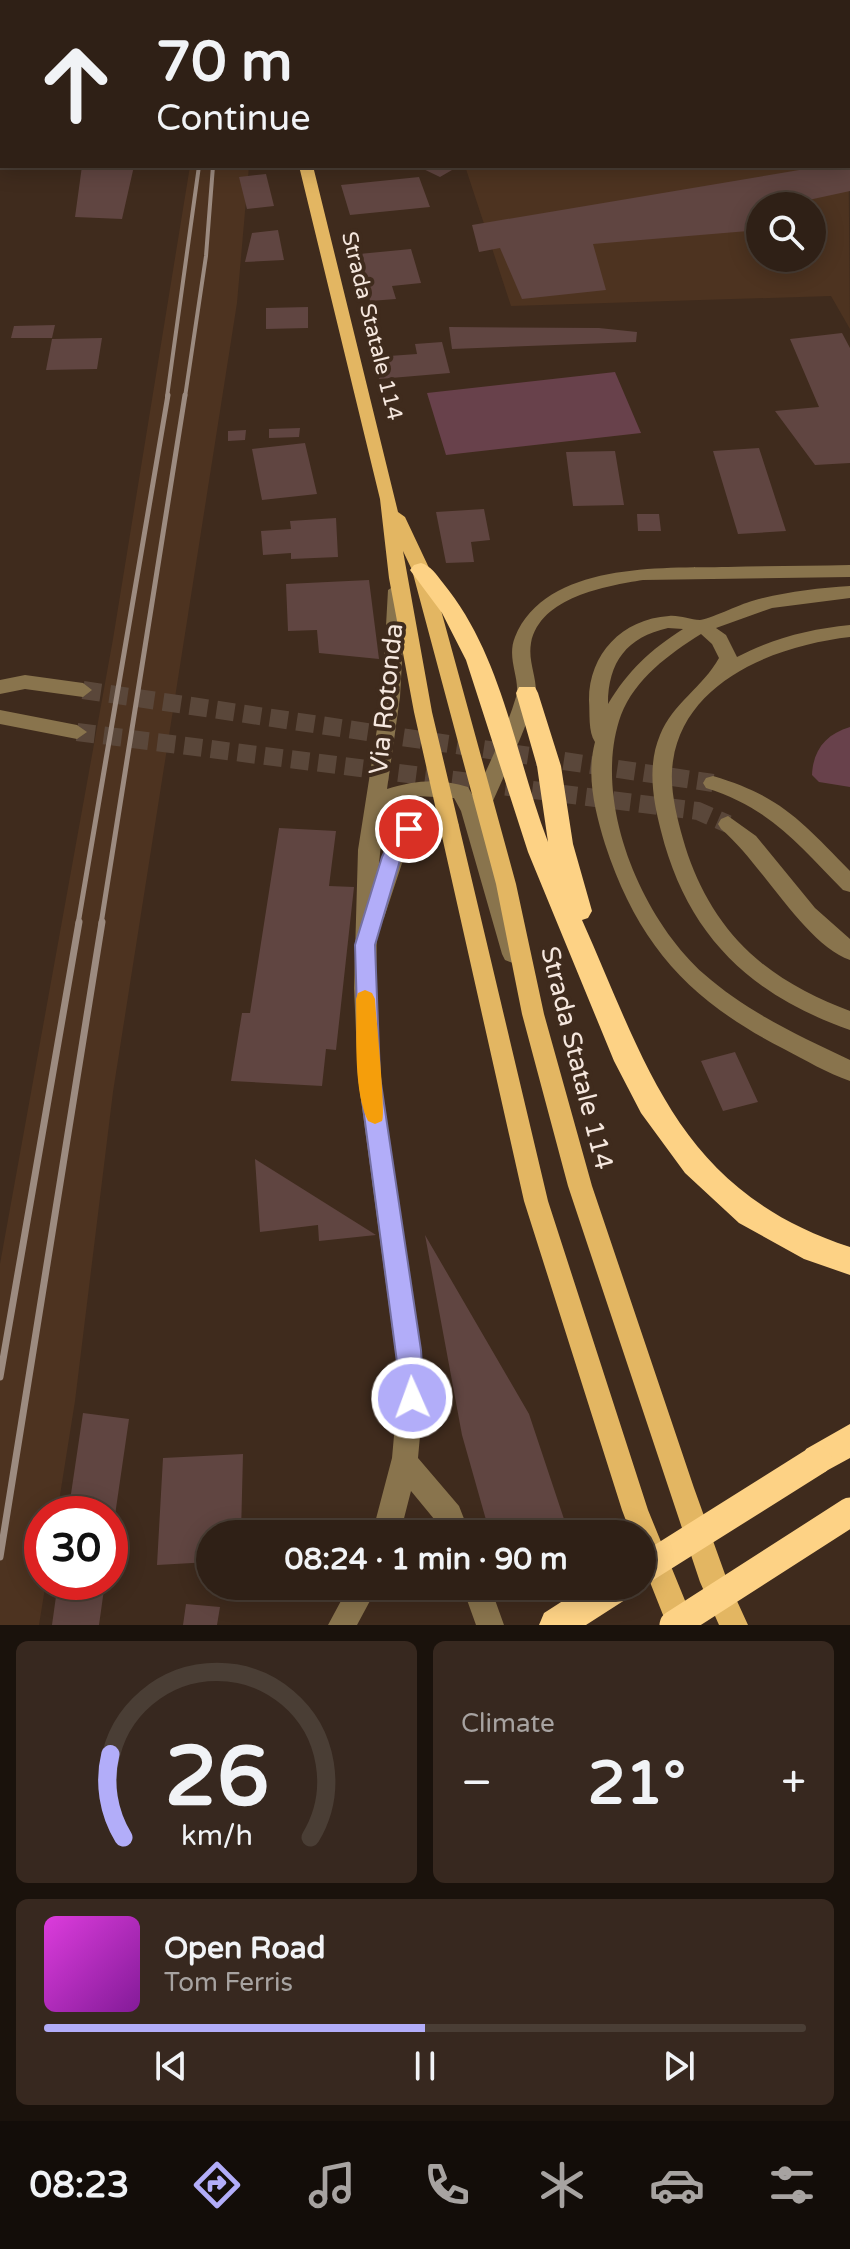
<!DOCTYPE html>
<html lang="en">
<head>
<meta charset="utf-8">
<style>
	:root { --surface:#2f2016; --page:#37281f; --text:#f1f3f6; --muted:#a7a3a1; --line:#4a3e35; --accent:#b2adf9 }
	body { margin:0; font-family:"Varela Round",sans-serif; background:var(--page); color:var(--text); height:100vh; display:flex; flex-direction:column; font-size:30px; white-space:nowrap }
	* { box-sizing:border-box; margin:0 }
	p { font-size:26px; color:var(--muted) }
	.icon { flex:none; width:44px; height:44px; fill:none; stroke:currentColor; stroke-width:2; stroke-linecap:round; stroke-linejoin:round }
	.map { position:relative; height:1625px; overflow:hidden }
	.sheet { display:flex; flex-direction:column; gap:16px; padding:16px; background:#1a120c; flex:1 }
	.sheet>* { flex:none }
	.hud { position:absolute; left:0px; top:0px; width:850px; height:168px; box-shadow:0 4px 20px #0003,0 0 0 2px var(--line); background:#2f2016; color:var(--text); overflow:hidden }
	.fabs { position:absolute; left:746px; top:192px; display:grid; gap:16px }
	.fabs a { display:grid; place-items:center; width:80px; height:80px; border-radius:50%; background:var(--surface); box-shadow:0 4px 20px #0003,0 0 0 2px var(--line); font-size:40px }
	.speed { position:absolute; left:24px; top:1496px; display:flex; gap:16px; font-size:40px; font-weight:700; text-align:center }
	.speed>* { display:grid; place-content:center; width:104px; height:104px; border-radius:50%; background:var(--surface); box-shadow:0 4px 20px #0003,0 0 0 2px var(--line); line-height:1 }
	.speed .limit { border:12px solid #d22; background:#fff; color:#111 }
	.pin { position:absolute; display:grid; place-items:center; width:68px; height:68px; color:#fff; margin:-34px; border:4px solid #fff; border-radius:50%; box-shadow:0 2px 8px #0007 }
	.me { position:absolute; width:88px; margin:-44px; rotate:358deg; stroke-linejoin:round; filter:drop-shadow(0 0 6px #0008) }
	.turn { display:flex; align-items:center; gap:28px; height:168px; padding:0 24px; font-size:36px }
	.turn .icon { width:104px; height:104px; stroke-width:2.5 }
	.turn b { display:block; font-size:56px; line-height:68px }
	.big { font-size:60px; font-weight:700; line-height:1.1 }
	.sheet .card { flex:1; display:flex; flex-direction:column; justify-content:center; gap:12px; min-width:0; padding:0 28px; border-radius:12px; background:var(--page) }
	.sheet .dial { align-items:center; gap:0 }
	.dial svg { height:208px; overflow:visible; fill:none; stroke:var(--line); stroke-width:7; stroke-linecap:round; text-anchor:middle }
	.dial text { fill:var(--text); stroke:none }
	.song { display:flex; align-items:center; gap:24px }
	.cover { width:96px; height:96px; border-radius:12px; background:linear-gradient(135deg,hsl(300 70% 55%),hsl(290 70% 35%)) }
	.played { height:8px; border-radius:4px; background:linear-gradient(90deg,var(--accent) 50%,var(--line) 50%) }
	.keys { display:flex; justify-content:space-around; direction:ltr }
	.heat { display:flex; justify-content:space-between; align-items:center; font-size:44px; direction:ltr }
	.sheet .tiles { flex:1; display:grid; gap:16px; grid-template-columns:1fr 1fr }
	.card:last-child { grid-column:span 2 }
	.trip { position:absolute; left:196px; top:1520px; width:460px; height:80px; border-radius:40px; background:var(--surface); box-shadow:0 4px 20px #0003,0 0 0 2px var(--line); font-weight:700; line-height:80px; text-align:center }
	.dock { display:flex; height:128px; justify-content:space-around; align-items:center; background:#130d09; color:var(--muted) }
	.dock .icon { width:56px; height:56px }
	.dock .selected { color:var(--accent) }
	.dock b { font-size:36px; color:var(--text) }
	.map>svg:first-child { display:block }
</style>
</head>
<body>
<div class="map">
<svg width="850" height="1625" viewBox="0 0 850 1625">
	<rect width="100%" height="100%" fill="#3f2b1d"/>
	<!-- built -->
	<path fill="#4d3320" fill-rule="evenodd" d="M848,105l2,224 -19,-33 -320,10 -46,-140h383zM760,206h52v52h-52z
		M190,166h59l-12,137 -124,789 -38,309 -18,113h-15v68h4l-7,43h-39v-361l113,-625z"/>
	<!-- green -->
	<path fill="#68414b" d="M615,372l26,61 -195,22 -19,-62z
		M850,727v60l-31,-5 -7,-7c1,-25 14,-41 38,-48z"/>
	<!-- building -->
	<path fill="#604541" d="M82,166h52l-12,53 -47,-2z
		M417,166h26l9,4 -12,7z
		M823,166h27v25l-69,15h-21v24l-167,14 13,46 -84,9 -22,-51 -21,4 -7,-27z
		M266,174l8,32 -27,3 -8,-32z
		M419,177l11,30 -80,8 -9,-30z
		M278,230l6,30 -39,2 7,-29z
		M411,249l10,34 -29,3 4,13 -26,2 -11,-47z
		M308,307v21l-42,1v-21z
		M55,325l-3,13h-41l3,-12z
		M449,327l150,1 38,4 -1,10 -184,7z
		M842,333l8,15v115l-35,2 -40,-54 44,-4 -29,-68z
		M102,338l-5,31 -51,1 6,-31z
		M442,342l8,31 -71,6 -4,-22 42,-3 -2,-10z
		M300,428l-1,9 -30,1v-9z
		M246,430l-1,10 -17,1v-10z
		M305,443l12,51 -55,6 -10,-51z
		M759,448l27,83 -48,3 -25,-83z
		M615,451l9,54 -51,1 -7,-54z
		M484,509l6,31 -19,2 3,20 -28,1 -10,-51z
		M637,514h22l2,17h-23z
		M336,518l2,39 -47,2v-6l-28,2 -2,-24 30,-2 -1,-8z
		M369,580l10,79 -60,-6 -2,-23 -29,1 -2,-47z
		M279,828l57,3 -7,55 25,1 -18,163 -10,-1 -4,37 -91,-5 11,-68h8z
		M735,1052l23,50 -35,9 -22,-50z
		M255,1159l121,76 -57,6 -1,-16 -58,7z
		M425,1235l104,179 40,120h-79l-28,-99z
		M83,1413l46,6 -17,117 -2,-22h-42z
		M243,1454l-2,80h-31v28l-53,3 6,-107z
		M58,1582h47l-6,43h-47z
		M504,1586h34v1l-31,10z
		M186,1604l34,3 -3,18h-34z"/>
	<g fill="none" stroke-linecap="round" stroke-linejoin="round">
		<!-- minor-tunnel -->
		<path stroke="#5a473a" stroke-width="18" stroke-dasharray="18 9" stroke-linecap="butt" d="M83,690l630,93
			M77,732l621,79 30,13"/>
		<!-- minor -->
		<path fill="#89744d" fill-rule="evenodd" d="M850,565v12l-207,3c-37,6 -103,17 -112,63 -3,18 5,32 5,49 0,15 -35,90 -43,109l-3,5 -11,1 45,147 -3,6 -8,3 -8,-3 -3,-6 -41,-143 -7,-13 -38,-2 -31,10 -7,67c4,-12 7,-26 13,-37 11,-20 46,-23 65,-16l3,5 -3,5 -33,4 -14,8 -25,76 -7,7 -1,63 4,89 45,303 -7,78 41,48 11,28h-28l-3,-9 -28,-34 -11,43h-28l20,-76 7,-78 -41,-303 -4,-89 4,-138 24,-153 6,-107 9,-6 9,6 -6,107 -13,92c28,-9 53,-11 81,-2l6,11c14,-33 32,-67 42,-101 5,-18 -10,-38 -1,-60 31,-75 146,-69 213,-70 41,-1 81,-1 122,-2z
			M850,586v12l-78,10 -56,20 10,7 11,22c36,-19 73,-28 113,-32v12c-71,8 -165,42 -177,124 -4,25 3,53 10,78 12,43 34,83 67,114 28,26 65,45 100,58v19c-100,-35 -163,-95 -189,-199 -8,-31 -14,-65 -1,-96 13,-32 43,-48 59,-77l-7,-14 -11,-10c-32,20 -66,45 -80,81 -30,84 19,202 83,259 43,38 95,62 146,86v21c-23,-8 -45,-21 -66,-32 -94,-48 -146,-104 -179,-205 -10,-33 -19,-68 -10,-102 -7,-10 -5,-29 -6,-42 0,-46 33,-81 80,-84 11,-1 21,4 31,4 7,0 41,-16 52,-19 32,-9 65,-13 98,-15zM668,628l15,1c-33,21 -55,42 -75,75 0,-42 19,-67 60,-76z
			M25,675l58,8 9,7 -9,7 -58,-8 -25,5v-14z
			M0,710l77,15 10,7 -10,7 -77,-15z
			M713,776c68,20 89,46 137,95v21l-7,-2c-45,-46 -73,-82 -137,-102l-3,-5 3,-5z
			M728,816l28,20 59,72 35,31v21c-45,-15 -89,-98 -129,-131l-3,-5 3,-5z
			M349,1586h29l-21,39h-29z
			M462,1586h28l14,39h-28z"/>
		<!-- major -->
		<path fill="#e3b662" fill-rule="evenodd" d="M261,0h12v2h-12z
			M299,166h14l85,346 7,5 25,53 86,314 28,130 48,172 102,302 32,89 22,48h-29l-19,-43 -132,-396 -46,-172 -26,-130 -84,-314 -9,-19 29,161 116,489 100,309 47,115h-28l-25,-63v-28h-11l-9,-24 -98,-309 -110,-489 -25,-134 -9,-79z"/>
		<!-- highway -->
		<path fill="#fdd285" fill-rule="evenodd" d="M841,0h9v7l-2,-5z
			M421,563c10,3 15,11 22,20 60,73 72,173 105,259l-11,-76 -21,-73 3,-6h16l3,6 23,73 12,78 19,67 -4,7 -6,2c66,148 97,271 268,327v28l-46,-16 -65,-36 -54,-50 -44,-60 -27,-52 -86,-209 -62,-192 -24,-47 -32,-43 4,-5z
			M850,1424v34l-33,18 -11,-5 -5,-11 5,-11z
			M586,1586h47l-5,12 -42,27h-47l5,-12z"/>
		<!-- rail-far2 -->
		<path stroke="#9c8b80" stroke-width="4" d="M167,397l32,-231
			M185,397l21,-141 7,-90"/>
		<!-- rail-far1 -->
		<path stroke="#9c8b80" stroke-width="5" d="M78,924l90,-529
			M101,924l84,-529"/>
		<!-- rail -->
		<path stroke="#9c8b80" stroke-width="7" d="M0,1377l79,-455
			M0,1557l102,-635"/>
		<!-- highway-bridge -->
		<path stroke="#fdd285" stroke-width="29" d="M642,1570l175,-110
			M674,1625l176,-113"/>
	</g>
	<!-- route -->
	<path fill="#b2adf9" stroke="#7470a2" stroke-width="2" d="M409,822l9,7 -17,28 -26,88 5,132 41,273 3,48 -4,9 -8,3 -9,-3 -44,-330 -4,-132 27,-88 11,-24z"/>
	<!-- slow -->
	<path fill="#f59e0b" d="M365,990l7,3 3,6c1,18 11,114 7,122l-7,3 -7,-3c-15,-31 -11,-87 -12,-122l2,-6z"/>
	<g text-anchor="middle" dominant-baseline="central" stroke-width="8" stroke-linejoin="round" paint-order="stroke">
		<!-- far-street labels -->
		<g font-size="22" fill="#f5e7de" stroke="#3f2b1d">
			<text transform="translate(372 326) rotate(76)">Strada Statale 114</text>
		</g>
		<!-- street labels -->
		<g font-size="26" fill="#f5e7de" stroke="#3f2b1d">
			<text transform="translate(386 699) rotate(-84)">Via Rotonda</text>
			<text transform="translate(577 1058) rotate(76)">Strada Statale 114</text>
		</g>
	</g>
</svg>
<div class="fabs">
<a><svg class="icon" aria-label="search" viewBox="0 0 24 24"><circle cx="10" cy="10" r="6"/><path d="M15 15l6 6"/></svg></a>
</div>
<div class="speed"><div class="limit">30</div></div>
<div class="pin" style="left:409px;top:829px;background:#d93025"><svg class="icon" aria-label="arrive" viewBox="0 0 24 24"><path d="M6 21V4h12l-3 4 3 4H6"/></svg></div>
<svg class="me" style="left:412px;top:1398px" viewBox="-20 -20 40 40"><circle r="17" fill="#b2adf9" stroke="#fff" stroke-width="3"/><path d="M0-11L8 9 0 5-8 9z" fill="#fff"/></svg>
<div class="trip">08:24 · 1 min · 90 m</div>
<div class="hud">
<div class="turn"><svg class="icon" aria-label="ahead" viewBox="0 0 24 24"><path d="M12 20V5M6 11l6-6 6 6"/></svg><div><b>70 m</b>Continue</div></div>
</div>
</div>
<section class="sheet">
<div class="tiles">
<div class="card dial"><svg viewBox="0 0 100 80">
<path d="M14 69A42 42 0 1 1 86 69"/>
<path d="M14 69A42 42 0 0 1 9 37" stroke="#b2adf9"/>
<text x="50" y="56" font-size="32" font-weight="700">26</text>
<text x="50" y="72" font-size="11">km/h</text>
</svg></div>
<div class="card"><p>Climate</p>
<div class="heat"><a>−</a><b class="big">21°</b><a>+</a></div>
</div>
<div class="card">
<div class="song"><i class="cover"></i><div><b>Open Road</b><p>Tom Ferris</p></div></div>
<div class="played"></div>
<div class="keys"><svg class="icon" aria-label="previous" viewBox="0 0 24 24"><path d="M18 5L8 12l10 7zM5 5v14"/></svg><svg class="icon" aria-label="pause" viewBox="0 0 24 24"><path d="M8 5v14M16 5v14"/></svg><svg class="icon" aria-label="next" viewBox="0 0 24 24"><path d="M6 5l10 7-10 7zM19 5v14"/></svg></div>
</div>
</div>
</section>
<nav class="dock">
<b>08:23</b>
<svg class="icon selected" aria-label="directions" viewBox="0 0 24 24"><path d="M12 3l9 9-9 9-9-9zM9 14v-3h6M13 9l2 2-2 2"/></svg>
<svg class="icon" aria-label="music" viewBox="0 0 24 24"><path d="M9 18V5l10-2v13"/><circle cx="6" cy="18" r="3"/><circle cx="16" cy="16" r="3"/></svg>
<svg class="icon" aria-label="phone" viewBox="0 0 24 24"><path d="M5 4h4l2 5-3 2q2 4 5 5l2-3 5 2v4C11 20 4 13 5 4z"/></svg>
<svg class="icon" aria-label="climate" viewBox="0 0 24 24"><path d="M12 3v18M4 7l16 10M4 17L20 7"/></svg>
<svg class="icon" aria-label="car" viewBox="0 0 24 24"><path d="M5 17H2v-5l4-1 3-4h7l3 4 3 1v5h-3M9 17h6M6 11h13"/><circle cx="7" cy="17" r="2"/><circle cx="17" cy="17" r="2"/></svg>
<svg class="icon" aria-label="filters" viewBox="0 0 24 24"><path d="M4 7h16M4 17h16"/><circle cx="9" cy="7" r="2"/><circle cx="15" cy="17" r="2"/></svg>
</nav>
</body>
</html>
